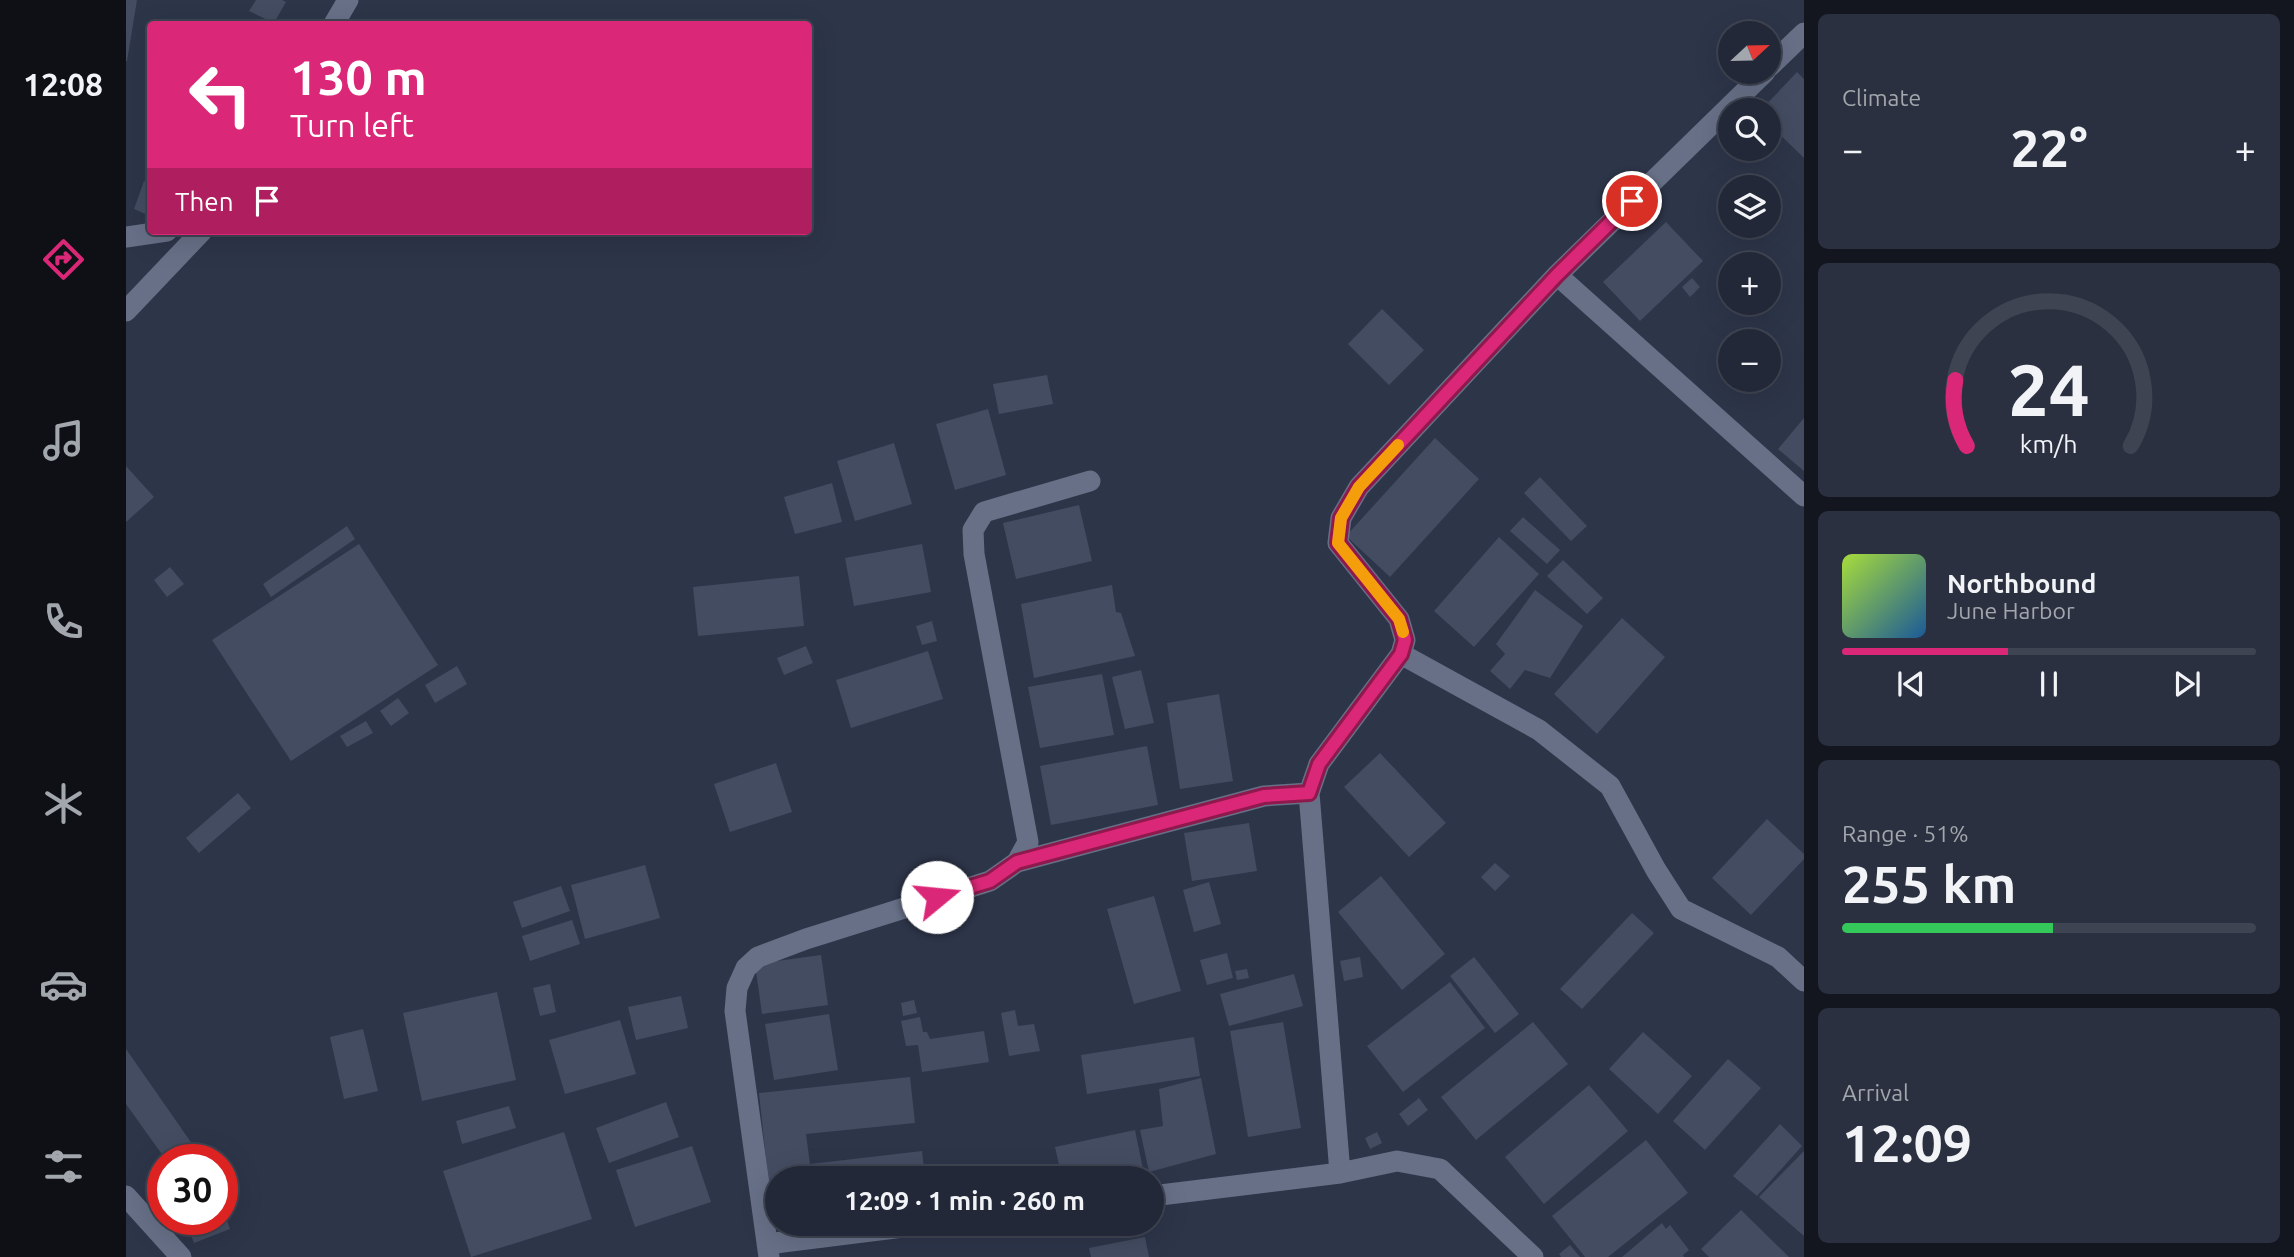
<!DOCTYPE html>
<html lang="en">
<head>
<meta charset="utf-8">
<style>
	:root { --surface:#222837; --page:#2a303f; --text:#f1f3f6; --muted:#a2a6ad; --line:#3f4452; --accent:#db2777 }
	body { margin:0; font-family:Ubuntu,sans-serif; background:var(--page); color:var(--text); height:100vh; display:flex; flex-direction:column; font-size:26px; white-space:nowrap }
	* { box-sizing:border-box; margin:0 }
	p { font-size:23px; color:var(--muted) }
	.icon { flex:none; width:38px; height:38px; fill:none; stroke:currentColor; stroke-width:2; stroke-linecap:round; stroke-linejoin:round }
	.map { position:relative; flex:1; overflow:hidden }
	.sheet { display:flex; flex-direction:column; gap:14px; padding:14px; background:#13161e; width:490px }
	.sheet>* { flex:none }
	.banner { position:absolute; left:21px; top:21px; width:665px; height:214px; border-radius:7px; box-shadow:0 7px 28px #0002,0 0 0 2px var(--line); background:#db2777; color:#fff; overflow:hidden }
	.needle { width:46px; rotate:68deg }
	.controls { position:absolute; left:1592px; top:21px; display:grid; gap:14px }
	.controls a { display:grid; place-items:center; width:63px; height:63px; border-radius:50%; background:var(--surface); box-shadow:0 7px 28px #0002,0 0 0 2px var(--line); font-size:35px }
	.speed { position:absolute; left:21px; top:1144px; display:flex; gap:14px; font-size:35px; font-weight:700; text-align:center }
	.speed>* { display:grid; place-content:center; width:91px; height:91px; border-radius:50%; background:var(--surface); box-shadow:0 7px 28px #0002,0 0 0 2px var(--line); line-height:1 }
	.speed .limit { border:10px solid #d22; background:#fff; color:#111 }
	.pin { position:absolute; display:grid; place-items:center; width:60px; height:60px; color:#fff; margin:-30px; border:4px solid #fff; border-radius:50%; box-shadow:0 2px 7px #0007 }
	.me { position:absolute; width:77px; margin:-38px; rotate:73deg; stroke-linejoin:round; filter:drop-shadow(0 0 5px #0008) }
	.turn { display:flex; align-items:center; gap:24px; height:147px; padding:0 28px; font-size:32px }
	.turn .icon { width:91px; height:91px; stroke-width:2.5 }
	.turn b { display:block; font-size:49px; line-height:60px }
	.then { display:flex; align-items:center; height:66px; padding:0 28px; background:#0003; gap:14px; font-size:26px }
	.big { font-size:52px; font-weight:700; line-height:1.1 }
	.sheet .card { flex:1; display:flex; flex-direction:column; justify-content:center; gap:10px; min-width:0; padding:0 24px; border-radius:10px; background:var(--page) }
	.sheet .dial { align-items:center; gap:0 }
	.dial svg { height:182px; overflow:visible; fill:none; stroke:var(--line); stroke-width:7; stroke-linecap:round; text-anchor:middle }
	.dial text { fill:var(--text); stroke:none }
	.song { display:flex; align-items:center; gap:21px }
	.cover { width:84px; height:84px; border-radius:10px; background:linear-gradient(135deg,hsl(80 70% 55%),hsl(210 70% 35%)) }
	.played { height:7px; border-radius:4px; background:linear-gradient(90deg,var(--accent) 40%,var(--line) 40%) }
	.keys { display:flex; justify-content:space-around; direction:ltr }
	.heat { display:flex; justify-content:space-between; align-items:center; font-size:38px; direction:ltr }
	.charge { height:10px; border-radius:5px; background:linear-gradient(90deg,#34c759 51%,var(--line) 0) }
	.trip { position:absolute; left:639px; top:1166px; width:399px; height:70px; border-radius:35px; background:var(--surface); box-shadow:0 7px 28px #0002,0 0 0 2px var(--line); font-weight:700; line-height:70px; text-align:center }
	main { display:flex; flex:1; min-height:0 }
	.tabs { display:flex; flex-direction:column; width:126px; justify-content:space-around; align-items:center; background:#0e1016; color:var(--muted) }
	.tabs .icon { width:49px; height:49px }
	.tabs .current { color:var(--accent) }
	.tabs b { font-size:32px; color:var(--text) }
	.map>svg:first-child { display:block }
</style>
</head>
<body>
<main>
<nav class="tabs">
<b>12:08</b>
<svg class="icon current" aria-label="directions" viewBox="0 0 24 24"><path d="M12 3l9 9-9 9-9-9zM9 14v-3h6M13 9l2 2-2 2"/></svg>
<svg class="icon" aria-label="music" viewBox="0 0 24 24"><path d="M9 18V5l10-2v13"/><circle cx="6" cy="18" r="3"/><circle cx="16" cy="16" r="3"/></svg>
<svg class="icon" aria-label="phone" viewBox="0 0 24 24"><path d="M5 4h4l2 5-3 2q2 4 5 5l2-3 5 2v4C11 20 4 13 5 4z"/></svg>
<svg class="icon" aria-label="climate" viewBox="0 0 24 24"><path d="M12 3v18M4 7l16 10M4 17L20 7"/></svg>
<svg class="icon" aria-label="car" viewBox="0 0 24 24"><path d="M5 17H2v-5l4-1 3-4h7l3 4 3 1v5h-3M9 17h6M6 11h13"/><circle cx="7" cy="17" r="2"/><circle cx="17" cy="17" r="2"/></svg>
<svg class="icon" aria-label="filters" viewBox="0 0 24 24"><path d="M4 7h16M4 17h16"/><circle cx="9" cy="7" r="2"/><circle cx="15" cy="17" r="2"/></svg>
</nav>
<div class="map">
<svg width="1678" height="1257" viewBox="0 0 1678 1257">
	<rect width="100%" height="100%" fill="#2d3549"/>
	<!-- building -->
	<path fill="#434c61" d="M0,0h11l-10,61h-1z
		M130,0h26l4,2 -12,21 -25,-12z
		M1671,72l7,7v79l-35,-34v-14h-8z
		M18,181l6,3v32l-16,-7z
		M1540,222l37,39 -63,60 -37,-39z
		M1566,278l8,9 -10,10 -8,-10z
		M1256,309l42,41 -35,35 -41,-41z
		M921,375l6,29 -54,10 -6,-30z
		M862,409l18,66 -51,15 -19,-66z
		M1678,418v53l-26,-22z
		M1309,438l44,41 -89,98 -44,-41z
		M768,443l18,61 -57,17 -18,-60z
		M0,466l28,31 -28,25z
		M1414,477l47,49 -16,15 -47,-48z
		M706,483l10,39 -47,12 -11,-37z
		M953,505l13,56 -76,18 -13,-56z
		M1397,517l37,33 -13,14 -37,-33z
		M221,526l8,13 -84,58 -8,-13z
		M1373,537l40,37 -65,73 -40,-36z
		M233,544l79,121 -147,96 -79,-121z
		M796,544l9,48 -77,14 -9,-48z
		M1437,560l40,38 -16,16 -40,-38z
		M44,567l14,17 -17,13 -13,-17z
		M673,576l5,50 -106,10 -5,-49z
		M986,585l4,27 5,1 14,43 -101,22 -13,-74z
		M1409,590l48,36 -33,52 -25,-8 -15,19 -20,-18 15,-17 -9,-10z
		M1496,618l43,39 -68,77 -43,-40z
		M806,621l5,20 -15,4 -6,-19z
		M680,646l7,17 -29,12 -7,-17z
		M802,651l15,48 -92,29 -15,-48z
		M331,666l10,18 -32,19 -10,-18z
		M1015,670l13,53 -29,6 -13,-52z
		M976,674l12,61 -74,13 -12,-61z
		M1093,694l14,87 -53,8 -13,-86z
		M272,698l11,15 -18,13 -11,-15z
		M240,721l7,12 -26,14 -7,-11z
		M1021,746l11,59 -107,20 -11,-59z
		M1254,753l66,70 -37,34 -65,-70z
		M650,763l16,49 -62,20 -16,-48z
		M112,793l13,15 -52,45 -13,-15z
		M1641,819l37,35v5l-53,56 -39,-37z
		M1123,823l8,48 -65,10 -8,-48z
		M1369,863l15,13 -15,15 -14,-14z
		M519,865l15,53 -75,21 -14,-54z
		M1255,876l64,78 -43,36 -64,-78z
		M1083,882l12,42 -27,8 -11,-42z
		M435,886l9,25 -48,17 -9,-26z
		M1028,896l27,95 -47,13 -27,-95z
		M1506,913l22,20 -72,76 -22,-20z
		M446,920l8,24 -50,17 -8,-25z
		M1101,953l6,25 -26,7 -7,-25z
		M695,955l7,50 -66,9 -7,-50z
		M1234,957l3,20 -19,4 -4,-20z
		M1348,957l45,57 -24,19 -45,-57z
		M1121,969l2,9 -12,2 -2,-9z
		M1168,974l9,32 -74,20 -9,-32z
		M1324,982l35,46 -82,64 -36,-46z
		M424,984l6,28 -16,4 -7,-28z
		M371,992l19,88 -94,21 -19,-88z
		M555,996l7,32 -52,12 -8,-33z
		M788,1000l3,13 -14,3 -2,-13z
		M889,1010l3,16 16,-2 6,27 -31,5 -8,-43z
		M703,1014l9,56 -64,10 -9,-56z
		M794,1017l3,15h4l3,7 54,-8 5,31 -67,10 -4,-27 -12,1 -5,-25z
		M494,1020l16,54 -71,20 -16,-54z
		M1157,1022l18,106 -53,9 -18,-106z
		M1407,1022l35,42 -92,76 -35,-43z
		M237,1029l15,62 -34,8 -14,-62z
		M1517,1032l49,44 -34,38 -49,-45z
		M1068,1037l6,39 -113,18 -6,-39z
		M0,1049l69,99 -18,12h-11l-40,-56z
		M1602,1059l33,29 -56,62 -32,-29z
		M784,1077l5,46 -109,11 4,30 112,-13 3,27h-148v47l-4,1 -14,-133z
		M1075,1078l15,76 -67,18 -9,-42 23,-4 -4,-37z
		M1463,1085l39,46 -84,73 -39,-47z
		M1293,1098l9,12 -20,16 -9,-12z
		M540,1102l13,35 -70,26 -13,-35z
		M383,1106l7,22 -54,16 -6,-23z
		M1654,1124l22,22 -45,50 -24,-20z
		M1009,1130l9,44 -18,4h-64l-7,-31z
		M438,1132l28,87 -121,38 -28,-86z
		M1251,1132l5,11 -12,6 -5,-11z
		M1520,1140l42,53 -80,64h-23l-33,-41z
		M566,1146l19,56 -76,25 -19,-57z
		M1678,1151v85l-45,-39z
		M97,1209l7,20 -36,14 -9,-23h37z
		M1615,1210l48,47h-80l-8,-8z
		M1536,1223l4,6 4,-4 19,25 -6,5 1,2h-62z
		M1019,1237l4,20h-58l-2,-9z
		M1444,1245l10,12h-19l-2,-3z"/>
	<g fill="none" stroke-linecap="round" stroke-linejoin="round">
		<!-- street -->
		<path stroke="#677087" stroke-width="21" d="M1643,67l35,-34
			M0,237l41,-6
			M1431,275l247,221
			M1275,654l138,76 71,56 46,84 25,39 97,48 26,24
			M891,862l11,-20 -54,-288 -1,-24 11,-18 106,-31
			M1214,1173l-31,-380 10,-29 82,-110 4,-14 -6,-21 -61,-76 3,-25 18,-31 198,-212 208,-203
			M0,1196l55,61
			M1026,1196l188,-23 57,-12 43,8 93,88
			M641,1244l168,-21
			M643,1257l-34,-246 2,-23 9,-20 12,-11 48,-18 184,-58 27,-19 247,-66 45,-3"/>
		<!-- secondary -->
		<path stroke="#677087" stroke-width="21" d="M208,24l14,-24
			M0,311l76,-80"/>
	</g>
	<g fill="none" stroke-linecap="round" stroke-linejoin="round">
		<!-- route casing -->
		<g stroke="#8e194d" stroke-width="18">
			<path id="route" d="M811,897l53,-16 27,-19 247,-66 45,-3 10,-29 82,-110 4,-14 -6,-21 -61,-76 3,-25 18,-31 198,-212 75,-74"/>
		</g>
		<!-- route -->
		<use href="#route" stroke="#db2777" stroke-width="12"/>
		<!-- slow -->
		<path stroke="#f59e0b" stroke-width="12" d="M1272,445l-39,42 -18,31 -3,25 61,76 4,13"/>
	</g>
</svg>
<div class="controls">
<a><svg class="needle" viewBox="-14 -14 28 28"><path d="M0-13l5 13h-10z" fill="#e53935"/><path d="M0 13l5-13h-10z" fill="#a2a6ad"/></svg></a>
<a><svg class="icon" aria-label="search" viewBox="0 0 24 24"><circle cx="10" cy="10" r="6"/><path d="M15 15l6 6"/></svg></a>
<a><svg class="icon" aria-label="layers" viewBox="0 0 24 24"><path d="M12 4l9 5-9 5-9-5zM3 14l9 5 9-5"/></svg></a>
<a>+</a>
<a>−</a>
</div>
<div class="speed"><div class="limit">30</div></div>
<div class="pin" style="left:1506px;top:201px;background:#d93025"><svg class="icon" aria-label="arrive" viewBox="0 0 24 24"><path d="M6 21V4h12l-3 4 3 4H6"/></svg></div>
<svg class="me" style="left:811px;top:897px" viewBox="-20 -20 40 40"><circle r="19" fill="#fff"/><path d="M0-13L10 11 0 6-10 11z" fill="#db2777"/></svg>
<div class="trip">12:09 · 1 min · 260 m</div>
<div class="banner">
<div class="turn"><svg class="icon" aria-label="left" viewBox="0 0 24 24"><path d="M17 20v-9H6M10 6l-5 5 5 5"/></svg><div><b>130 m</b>Turn left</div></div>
<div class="then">Then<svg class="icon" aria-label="arrive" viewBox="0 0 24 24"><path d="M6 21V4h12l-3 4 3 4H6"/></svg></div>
</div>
</div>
<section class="sheet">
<div class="card"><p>Climate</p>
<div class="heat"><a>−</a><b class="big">22°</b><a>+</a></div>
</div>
<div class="card dial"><svg viewBox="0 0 100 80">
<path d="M14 69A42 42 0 1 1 86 69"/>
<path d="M14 69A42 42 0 0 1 9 40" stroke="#db2777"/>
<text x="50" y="56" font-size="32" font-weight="700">24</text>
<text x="50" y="72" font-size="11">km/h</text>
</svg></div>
<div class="card">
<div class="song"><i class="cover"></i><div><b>Northbound</b><p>June Harbor</p></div></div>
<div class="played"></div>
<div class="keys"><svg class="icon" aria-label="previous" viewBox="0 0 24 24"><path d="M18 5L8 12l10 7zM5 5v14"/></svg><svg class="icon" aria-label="pause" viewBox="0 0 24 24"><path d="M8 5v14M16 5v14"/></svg><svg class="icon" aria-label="next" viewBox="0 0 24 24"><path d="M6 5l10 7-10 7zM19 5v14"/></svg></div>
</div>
<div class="card"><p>Range · 51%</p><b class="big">255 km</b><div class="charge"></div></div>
<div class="card"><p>Arrival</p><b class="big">12:09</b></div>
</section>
</main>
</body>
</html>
